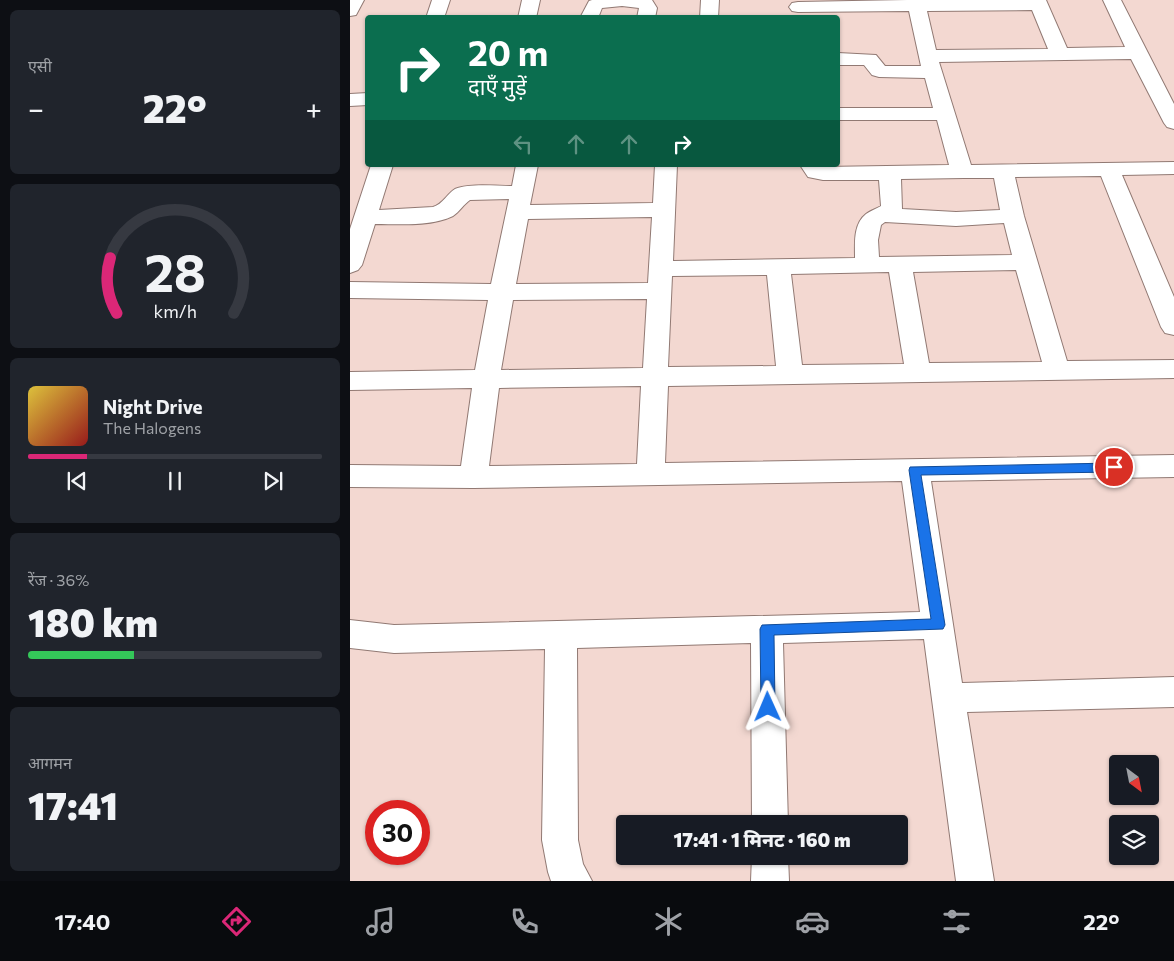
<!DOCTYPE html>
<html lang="hi">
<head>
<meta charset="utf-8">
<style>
	:root { --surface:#171b24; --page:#20242c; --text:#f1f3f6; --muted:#9ea1a6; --line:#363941; --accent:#db2777 }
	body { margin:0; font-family:Commissioner,"Noto Sans Devanagari",sans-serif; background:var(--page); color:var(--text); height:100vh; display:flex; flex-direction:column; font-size:19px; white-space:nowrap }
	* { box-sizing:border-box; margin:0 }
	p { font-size:16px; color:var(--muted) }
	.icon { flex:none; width:28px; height:28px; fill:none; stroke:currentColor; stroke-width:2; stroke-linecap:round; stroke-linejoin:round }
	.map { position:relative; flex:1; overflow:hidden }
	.details { display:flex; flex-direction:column; gap:10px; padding:10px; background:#0d0f14; width:350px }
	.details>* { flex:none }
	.top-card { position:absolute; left:15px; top:15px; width:475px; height:152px; border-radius:5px; box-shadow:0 1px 4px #0004; background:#0b6e4f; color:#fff; overflow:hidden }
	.needle { width:32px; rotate:148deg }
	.buttons { position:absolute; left:759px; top:755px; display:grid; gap:10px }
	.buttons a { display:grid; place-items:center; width:50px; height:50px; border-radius:5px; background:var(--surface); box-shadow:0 1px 4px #0004; font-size:25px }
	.speed { position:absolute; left:15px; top:800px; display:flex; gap:10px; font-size:25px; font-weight:700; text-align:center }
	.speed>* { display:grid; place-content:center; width:65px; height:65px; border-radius:50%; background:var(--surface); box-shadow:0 1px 4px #0004; line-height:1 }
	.speed .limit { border:8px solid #d22; background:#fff; color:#111 }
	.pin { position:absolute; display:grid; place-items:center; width:42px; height:42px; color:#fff; margin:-21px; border:2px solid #fff; border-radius:50%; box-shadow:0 1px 5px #0007 }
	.me { position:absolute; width:55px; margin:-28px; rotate:359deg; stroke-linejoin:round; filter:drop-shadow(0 0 4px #0008) }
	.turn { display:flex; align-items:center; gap:18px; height:105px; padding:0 20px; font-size:22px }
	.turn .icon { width:65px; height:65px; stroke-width:2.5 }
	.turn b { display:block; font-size:35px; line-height:42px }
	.lanes { display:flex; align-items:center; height:48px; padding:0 20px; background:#0003; justify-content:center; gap:25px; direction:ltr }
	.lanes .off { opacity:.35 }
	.big { font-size:38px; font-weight:800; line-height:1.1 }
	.details .widget { flex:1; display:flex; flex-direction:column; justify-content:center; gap:8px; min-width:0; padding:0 18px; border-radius:8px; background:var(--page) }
	.details .dial { align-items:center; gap:0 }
	.dial svg { height:130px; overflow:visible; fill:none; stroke:var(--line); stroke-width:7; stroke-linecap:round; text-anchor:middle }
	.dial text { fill:var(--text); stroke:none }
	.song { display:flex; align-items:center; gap:15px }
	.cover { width:60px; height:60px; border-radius:8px; background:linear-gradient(135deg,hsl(50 70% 55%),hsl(0 70% 35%)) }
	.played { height:5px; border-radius:2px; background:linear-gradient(90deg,var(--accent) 20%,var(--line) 20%) }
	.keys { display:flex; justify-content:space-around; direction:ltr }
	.heat { display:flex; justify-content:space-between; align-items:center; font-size:28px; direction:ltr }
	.charge { height:8px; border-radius:4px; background:linear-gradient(90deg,#34c759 36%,var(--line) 0) }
	.trip { position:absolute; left:266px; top:815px; width:292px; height:50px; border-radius:5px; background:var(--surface); box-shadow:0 1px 4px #0004; font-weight:800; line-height:50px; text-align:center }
	.menu { display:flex; height:80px; justify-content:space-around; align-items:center; background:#090b0e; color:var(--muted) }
	.menu .icon { width:35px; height:35px }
	.menu .active { color:var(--accent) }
	.menu b { font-size:22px; color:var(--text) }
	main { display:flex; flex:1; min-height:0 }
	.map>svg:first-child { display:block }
</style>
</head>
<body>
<main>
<section class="details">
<div class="widget"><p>एसी</p>
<div class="heat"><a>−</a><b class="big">22°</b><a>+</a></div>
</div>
<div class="widget dial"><svg viewBox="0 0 100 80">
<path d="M14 69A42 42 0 1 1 86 69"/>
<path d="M14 69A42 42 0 0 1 10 35" stroke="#db2777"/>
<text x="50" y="56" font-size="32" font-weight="700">28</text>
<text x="50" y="72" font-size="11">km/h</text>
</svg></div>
<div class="widget">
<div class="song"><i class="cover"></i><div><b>Night Drive</b><p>The Halogens</p></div></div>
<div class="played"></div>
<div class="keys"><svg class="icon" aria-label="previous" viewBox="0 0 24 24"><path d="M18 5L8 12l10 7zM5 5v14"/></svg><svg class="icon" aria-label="pause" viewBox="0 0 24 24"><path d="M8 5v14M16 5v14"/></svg><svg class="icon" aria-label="next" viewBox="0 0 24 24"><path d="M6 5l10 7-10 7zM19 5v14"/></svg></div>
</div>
<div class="widget"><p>रेंज · 36%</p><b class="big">180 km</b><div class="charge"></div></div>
<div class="widget"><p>आगमन</p><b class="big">17:41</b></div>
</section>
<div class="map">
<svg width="824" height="881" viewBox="0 0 824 881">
	<rect width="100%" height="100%" fill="#f3d8d1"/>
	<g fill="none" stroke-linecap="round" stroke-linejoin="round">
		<!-- minor casing -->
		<g stroke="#917973" stroke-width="2">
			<path id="minor" d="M0,0h14l-8,15 -6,1z
				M82,0h18l-6,18h-18z
				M172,0h18l-4,18h-18z
				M242,0h60l5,8 -2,10h-18l2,-10 -17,-2 -20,2 -4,10h-18l9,-17z
				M351,0h18l-1,18h-18z
				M557,0h139l21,48 58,-1 -22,-47h18l53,104v25l-7,-2 -3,-4 -33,-64 -192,3 32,103 203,-3v12l-52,1 52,122v38l-9,-2 -4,-6 -60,-151 -86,1 9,39 43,145 107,-1v18l-506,8 -3,77 509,-8v22l-243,4 31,202 212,-6v30l-207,5 27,169h-38l-32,-242 -141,4 5,181h-36l-1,-181 -174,5 1,192 5,24 9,17h-41l-3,-9 -6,-32 3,-191 -151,4 -44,-5v-28l44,5 526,-13 -18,-131 -429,7 -123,-1v-22l111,1 11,-78 -122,2v-18l125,-2 13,-70 -138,-2v-16l141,2 18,-85 -39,1c-6,4 -11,12 -17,16 -23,11 -54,8 -78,8l-13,41 -4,5 -8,3v-44l21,-64h22l-14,45 54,-3c10,-3 14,-13 22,-18 13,-6 42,-3 57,-3l4,-21h22l-8,40 123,-2 2,-38h22l-4,96 182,-3c0,-14 -2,-34 11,-44 4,-3 10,-5 15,-8l-2,-26h-56l-15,-3 -8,-12h22l2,2 125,-2 -12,-45h-99v-12h95l-8,-30 -46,-1 -7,-2 -8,-10h-26v-12l38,2 9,11h36l-12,-55 -111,1 -6,-1 -3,-4 3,-4 6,-1zM682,10l16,39 -112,1 -9,-39zM614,178h30l6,32 -44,2 -54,-3 -1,-30zM302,217l-4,66 -132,1 12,-65zM535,222l71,4 48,-3 8,32 -133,2 -1,-17 3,-15zM666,270l26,92 -113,1 -16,-91zM539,272l15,92 -102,1 -11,-91zM417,275l9,91 -108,1 4,-91zM297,299l-4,69 -142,2 12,-70zM291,386l-4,78 -148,2 10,-78z
				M18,93v12l-18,1v-12z
				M402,856h36l1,25h-38z"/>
		</g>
		<!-- minor -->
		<use href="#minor" fill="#fff" fill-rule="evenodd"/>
	</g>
	<!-- route -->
	<path fill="#1a73e8" stroke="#114b97" d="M764,463l6,4 -6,5 -193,3 24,150 -2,4 -169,6 1,72 -2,4 -5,2 -5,-2 -2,-4 -1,-78 2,-4 169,-6 -22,-149 1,-3z"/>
</svg>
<div class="buttons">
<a><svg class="needle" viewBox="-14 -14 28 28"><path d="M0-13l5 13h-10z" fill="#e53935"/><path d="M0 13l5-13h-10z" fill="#9ea1a6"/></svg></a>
<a><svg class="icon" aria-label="layers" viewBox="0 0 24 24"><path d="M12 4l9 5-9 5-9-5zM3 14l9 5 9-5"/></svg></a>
</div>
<div class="speed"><div class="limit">30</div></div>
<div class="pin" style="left:764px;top:467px;background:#d93025"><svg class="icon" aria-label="arrive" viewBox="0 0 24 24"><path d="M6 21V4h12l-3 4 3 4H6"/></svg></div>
<svg class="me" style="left:418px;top:707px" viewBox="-20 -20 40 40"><path d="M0-17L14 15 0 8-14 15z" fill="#1a73e8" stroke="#fff" stroke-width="4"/></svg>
<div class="trip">17:41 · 1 मिनट · 160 m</div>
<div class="top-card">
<div class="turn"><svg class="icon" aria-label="right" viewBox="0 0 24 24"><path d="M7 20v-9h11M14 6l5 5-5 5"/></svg><div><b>20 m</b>दाएँ मुड़ें</div></div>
<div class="lanes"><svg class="icon off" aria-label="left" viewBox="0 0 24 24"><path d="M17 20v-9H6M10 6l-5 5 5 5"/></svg><svg class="icon off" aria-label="ahead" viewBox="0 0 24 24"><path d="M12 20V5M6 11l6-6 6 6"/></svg><svg class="icon off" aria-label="ahead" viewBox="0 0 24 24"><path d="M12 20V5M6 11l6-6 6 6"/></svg><svg class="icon" aria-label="right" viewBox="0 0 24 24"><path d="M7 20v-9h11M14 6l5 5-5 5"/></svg></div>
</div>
</div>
</main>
<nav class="menu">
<b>17:40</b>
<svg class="icon active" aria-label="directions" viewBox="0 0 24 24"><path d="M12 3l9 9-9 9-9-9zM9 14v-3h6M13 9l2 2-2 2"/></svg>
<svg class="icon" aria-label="music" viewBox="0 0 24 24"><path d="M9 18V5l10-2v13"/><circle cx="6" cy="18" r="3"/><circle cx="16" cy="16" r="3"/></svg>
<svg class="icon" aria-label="phone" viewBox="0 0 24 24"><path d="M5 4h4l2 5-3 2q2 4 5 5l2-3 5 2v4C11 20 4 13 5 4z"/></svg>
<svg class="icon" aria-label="climate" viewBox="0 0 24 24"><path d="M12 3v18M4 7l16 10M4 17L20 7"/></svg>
<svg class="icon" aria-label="car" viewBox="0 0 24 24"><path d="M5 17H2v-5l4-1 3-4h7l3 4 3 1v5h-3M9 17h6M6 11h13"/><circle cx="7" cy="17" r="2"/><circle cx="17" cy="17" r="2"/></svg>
<svg class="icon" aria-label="filters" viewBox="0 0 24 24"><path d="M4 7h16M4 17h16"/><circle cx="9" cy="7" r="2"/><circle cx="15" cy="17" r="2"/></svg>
<b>22°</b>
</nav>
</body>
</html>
